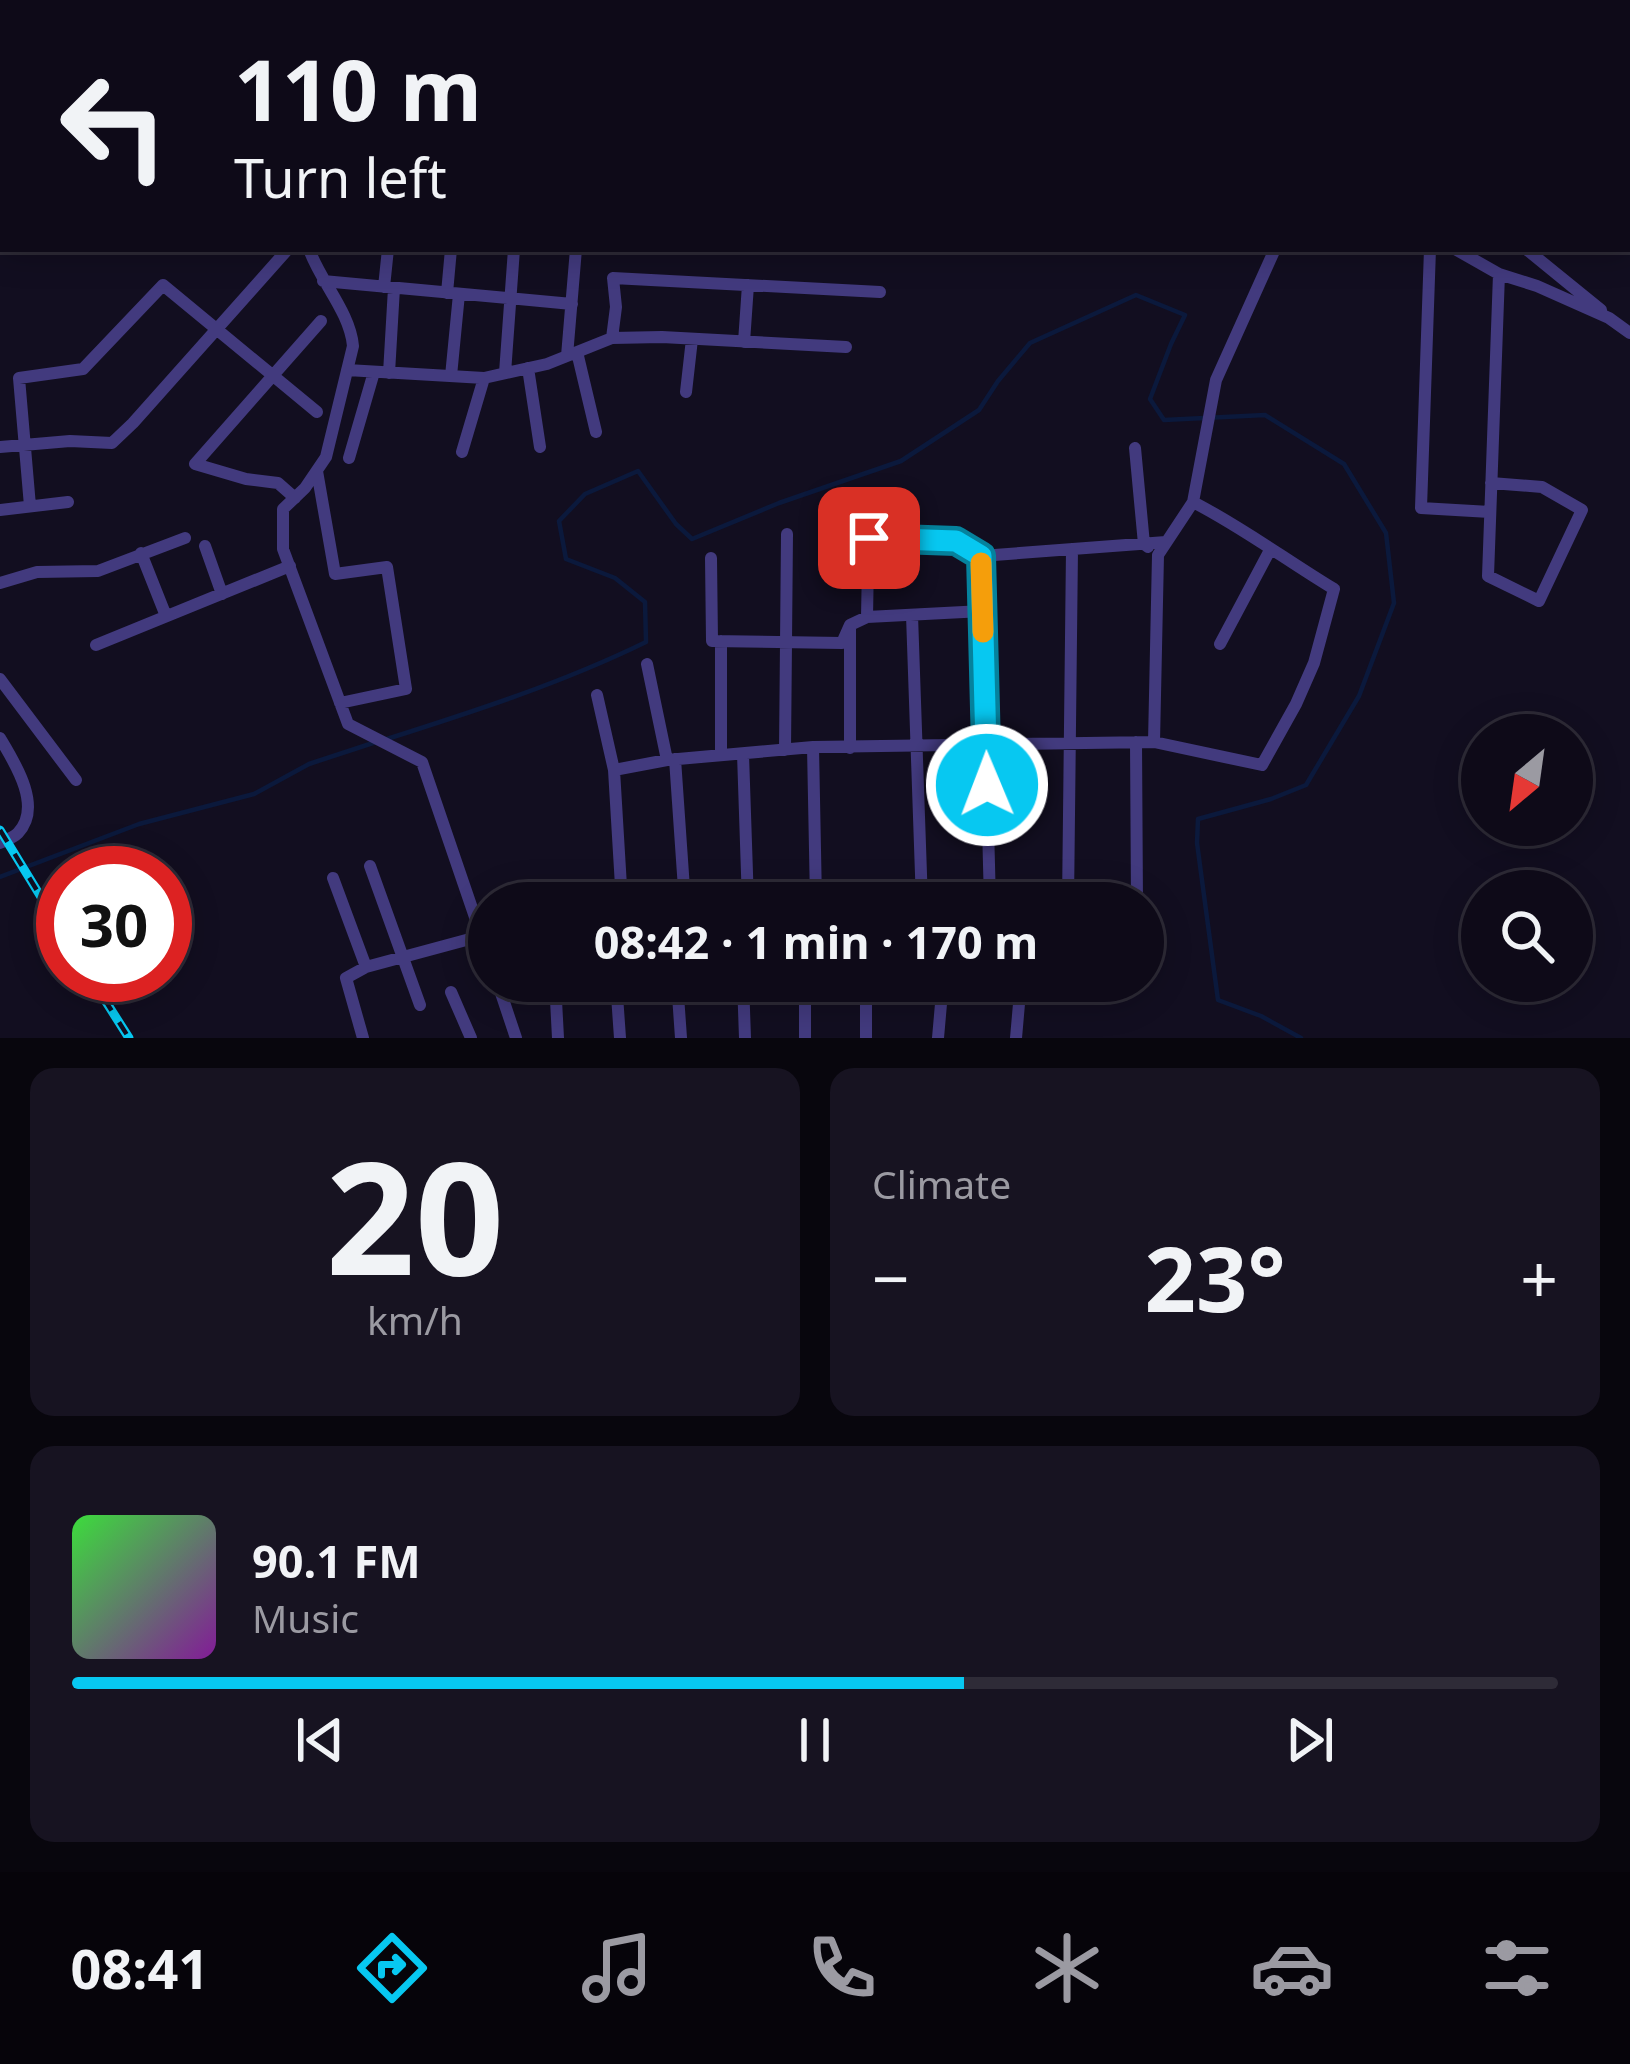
<!DOCTYPE html>
<html lang="en">
<head>
<meta charset="utf-8">
<style>
	:root { --surface:#0e0a18; --page:#171321; --text:#f1f3f6; --muted:#9b9aa2; --line:#2e2b37; --accent:#07c8f1 }
	body { margin:0; font-family:"Noto Sans",sans-serif; background:var(--page); color:var(--text); height:100vh; display:flex; flex-direction:column; font-size:45px; white-space:nowrap }
	* { box-sizing:border-box; margin:0 }
	p { font-size:39px; color:var(--muted) }
	.icon { flex:none; width:66px; height:66px; fill:none; stroke:currentColor; stroke-width:2; stroke-linecap:round; stroke-linejoin:round }
	.map { position:relative; height:1038px; overflow:hidden }
	.drawer { display:flex; flex-direction:column; gap:30px; padding:30px; background:#08060d; flex:1 }
	.drawer>* { flex:none }
	.banner { position:absolute; left:0px; top:0px; width:1632px; height:252px; box-shadow:0 6px 30px #0003,0 0 0 3px var(--line); background:#0e0a18; color:var(--text); overflow:hidden }
	.needle { width:78px; rotate:209deg }
	.buttons { position:absolute; left:1461px; top:714px; display:grid; gap:24px }
	.buttons a { display:grid; place-items:center; width:132px; height:132px; border-radius:50%; background:var(--surface); box-shadow:0 6px 30px #0003,0 0 0 3px var(--line); font-size:60px }
	.speed { position:absolute; left:36px; top:846px; display:flex; gap:24px; font-size:60px; font-weight:700; text-align:center }
	.speed>* { display:grid; place-content:center; width:156px; height:156px; border-radius:50%; background:var(--surface); box-shadow:0 6px 30px #0003,0 0 0 3px var(--line); line-height:1 }
	.speed .limit { border:18px solid #d22; background:#fff; color:#111 }
	.pin { position:absolute; display:grid; place-items:center; width:102px; height:102px; color:#fff; margin:-51px; border-radius:24px; box-shadow:0 6px 18px #0006 }
	.me { position:absolute; width:132px; margin:-66px; rotate:359deg; stroke-linejoin:round; filter:drop-shadow(0 0 9px #0008) }
	.turn { display:flex; align-items:center; gap:42px; height:252px; padding:0 36px; font-size:54px }
	.turn .icon { width:156px; height:156px; stroke-width:2.5 }
	.turn b { display:block; font-size:84px; line-height:102px }
	.big { font-size:90px; font-weight:700; line-height:1.1 }
	.drawer .tile { flex:1; display:flex; flex-direction:column; justify-content:center; gap:18px; min-width:0; padding:0 42px; border-radius:24px; background:var(--page) }
	.drawer .dial { align-items:center; gap:0 }
	.dial b { font-size:156px; line-height:1 }
	.song { display:flex; align-items:center; gap:36px }
	.cover { width:144px; height:144px; border-radius:18px; background:linear-gradient(135deg,hsl(120 70% 55%),hsl(290 70% 35%)) }
	.played { height:12px; border-radius:6px; background:linear-gradient(90deg,var(--accent) 60%,var(--line) 60%) }
	.keys { display:flex; justify-content:space-around; direction:ltr }
	.heat { display:flex; justify-content:space-between; align-items:center; font-size:66px; direction:ltr }
	.drawer .tiles { flex:1; display:grid; gap:30px; grid-template-columns:1fr 1fr }
	.tile:last-child { grid-column:span 2 }
	.trip { position:absolute; left:468px; top:882px; width:696px; height:120px; border-radius:60px; background:var(--surface); box-shadow:0 6px 30px #0003,0 0 0 3px var(--line); font-weight:700; line-height:120px; text-align:center }
	.menu { display:flex; height:192px; justify-content:space-around; align-items:center; background:#06040a; color:var(--muted) }
	.menu .icon { width:84px; height:84px }
	.menu .active { color:var(--accent) }
	.menu b { font-size:54px; color:var(--text) }
	.map>svg:first-child { display:block }
</style>
</head>
<body>
<div class="map">
<svg width="1630" height="1038" viewBox="0 0 1630 1038">
	<rect width="100%" height="100%" fill="#120e20"/>
	<g fill="none" stroke-linecap="round" stroke-linejoin="round">
		<!-- stream -->
		<path stroke="#0b193c" stroke-width="4.5" d="M387,739c88,-28 175,-56 259,-97l-1,-40 -30,-24 -49,-19 -7,-38 26,-27 53,-23 38,53 16,15 87,-36 122,-42 78,-51 19,-29 32,-38 106,-48 49,20 -14,29 -21,55 14,21 101,-5 79,49 42,69 8,70 -35,93 -53,89 -35,14 -73,20 -1,24 21,157 43,16 40,22
			M0,877l139,-53 115,-30 55,-30 67,-22"/>
		<!-- service -->
		<path stroke="#423a7e" stroke-width="6" d="M162,0l3,3"/>
		<!-- minor -->
		<path stroke="#423a7e" stroke-width="12" d="M941,0l1,3
			M1353,0l1,3
			M355,3l3,-3
			M975,3l3,-3
			M1094,3l3,-3
			M1209,3l4,-3
			M1320,3l3,-3
			M1487,3l3,-3
			M1595,3l3,-3
			M309,249c11,32 41,63 44,97l-27,111 -21,31 -22,21v40l65,175 74,38 67,196
			M1430,249l-9,259 69,4
			M1455,249l44,25 38,12 72,32 21,15
			M1526,249l75,61
			M323,281l249,23
			M384,287l4,-38
			M447,293l4,-44
			M612,338l4,-31 -3,-29 267,14
			M744,342l4,-57
			M577,352l19,80
			M567,356l9,-107
			M528,368l12,79
			M347,370l137,8 63,-14 65,-26 50,-1 184,10
			M389,373l5,-85
			M505,373l9,-124
			M451,376l8,-82
			M686,392l6,-53
			M0,447l70,-6 42,2 21,-20 155,-174
			M1135,448l9,96 4,3
			M462,452l22,-74
			M349,458l25,-86
			M317,471l18,103 52,-7 19,122 -66,14
			M1491,483l51,4 40,23 -43,91 -51,-25 11,-302
			M295,498l-17,-15 -32,-4 -51,-15 126,-143
			M30,506l-11,-128 64,-9 80,-84 154,127
			M0,510l68,-8
			M869,539l87,2 25,15
			M205,546l17,48
			M141,553l25,63
			M711,558l1,83 130,2 8,-18 17,-8 116,-6
			M0,583l37,-11 61,-1 87,-33
			M912,615l10,288
			M867,617l2,-108
			M721,641v114
			M1220,644l50,-94
			M96,645l194,-79
			M647,664l20,96
			M0,679l76,101
			M597,695l17,75
			M0,738c15,25 43,69 18,95 -5,5 -12,7 -18,10
			M1154,742l108,23 34,-61 18,-41 20,-74c-48,-29 -92,-62 -141,-87
			M813,747l3,154
			M850,748v-119
			M785,750l2,-216
			M743,754l5,149
			M675,759l10,144
			M370,866l50,139
			M333,878l33,89
			M622,903l-8,-133 53,-10 146,-13 341,-5 4,-187 35,-53 23,-122 59,-131
			M766,903h107
			M990,903l-9,-347 185,-14
			M1064,903l73,-1 -1,-160
			M1068,903l4,-354
			M497,981l19,57
			M555,981l3,57
			M616,981l4,57
			M677,981l4,57
			M743,981l2,57
			M805,981v57
			M1035,981l42,5
			M451,992l20,46
			M363,1038l-17,-60 20,-11 115,-31
			M866,1038v-57
			M938,1038l5,-57
			M1016,1038l5,-57"/>
		<!-- trunk -->
		<path stroke="#e253c6" stroke-width="21" d="M1551,0l3,3
			M1572,0l3,3
			M1629,60l1,1
			M1629,83l1,1"/>
		<!-- rail casing -->
		<g stroke="#07c8f1" stroke-width="9">
			<path id="rail" d="M0,830l63,103
				M89,975l40,63"/>
		</g>
		<!-- rail -->
		<use href="#rail" stroke="#120e20" stroke-width="4.5" stroke-dasharray="14" stroke-linecap="butt"/>
	</g>
	<g fill="none" stroke-linecap="round" stroke-linejoin="round">
		<!-- route casing -->
		<g stroke="#05829d" stroke-width="30">
			<path id="route" d="M869,538l87,3 25,15 6,229"/>
		</g>
		<!-- route -->
		<use href="#route" stroke="#07c8f1" stroke-width="21"/>
		<!-- slow -->
		<path stroke="#f59e0b" stroke-width="21" d="M981,563l2,69"/>
	</g>
</svg>
<div class="buttons">
<a><svg class="needle" viewBox="-14 -14 28 28"><path d="M0-13l5 13h-10z" fill="#e53935"/><path d="M0 13l5-13h-10z" fill="#9b9aa2"/></svg></a>
<a><svg class="icon" aria-label="search" viewBox="0 0 24 24"><circle cx="10" cy="10" r="6"/><path d="M15 15l6 6"/></svg></a>
</div>
<div class="speed"><div class="limit">30</div></div>
<div class="pin" style="left:869px;top:538px;background:#d93025"><svg class="icon" aria-label="arrive" viewBox="0 0 24 24"><path d="M6 21V4h12l-3 4 3 4H6"/></svg></div>
<svg class="me" style="left:987px;top:785px" viewBox="-20 -20 40 40"><circle r="17" fill="#07c8f1" stroke="#fff" stroke-width="3"/><path d="M0-11L8 9 0 5-8 9z" fill="#fff"/></svg>
<div class="trip">08:42 · 1 min · 170 m</div>
<div class="banner">
<div class="turn"><svg class="icon" aria-label="left" viewBox="0 0 24 24"><path d="M17 20v-9H6M10 6l-5 5 5 5"/></svg><div><b>110 m</b>Turn left</div></div>
</div>
</div>
<section class="drawer">
<div class="tiles">
<div class="tile dial"><b>20</b><p>km/h</p></div>
<div class="tile"><p>Climate</p>
<div class="heat"><a>−</a><b class="big">23°</b><a>+</a></div>
</div>
<div class="tile">
<div class="song"><i class="cover"></i><div><b>90.1 FM</b><p>Music</p></div></div>
<div class="played"></div>
<div class="keys"><svg class="icon" aria-label="previous" viewBox="0 0 24 24"><path d="M18 5L8 12l10 7zM5 5v14"/></svg><svg class="icon" aria-label="pause" viewBox="0 0 24 24"><path d="M8 5v14M16 5v14"/></svg><svg class="icon" aria-label="next" viewBox="0 0 24 24"><path d="M6 5l10 7-10 7zM19 5v14"/></svg></div>
</div>
</div>
</section>
<nav class="menu">
<b>08:41</b>
<svg class="icon active" aria-label="directions" viewBox="0 0 24 24"><path d="M12 3l9 9-9 9-9-9zM9 14v-3h6M13 9l2 2-2 2"/></svg>
<svg class="icon" aria-label="music" viewBox="0 0 24 24"><path d="M9 18V5l10-2v13"/><circle cx="6" cy="18" r="3"/><circle cx="16" cy="16" r="3"/></svg>
<svg class="icon" aria-label="phone" viewBox="0 0 24 24"><path d="M5 4h4l2 5-3 2q2 4 5 5l2-3 5 2v4C11 20 4 13 5 4z"/></svg>
<svg class="icon" aria-label="climate" viewBox="0 0 24 24"><path d="M12 3v18M4 7l16 10M4 17L20 7"/></svg>
<svg class="icon" aria-label="car" viewBox="0 0 24 24"><path d="M5 17H2v-5l4-1 3-4h7l3 4 3 1v5h-3M9 17h6M6 11h13"/><circle cx="7" cy="17" r="2"/><circle cx="17" cy="17" r="2"/></svg>
<svg class="icon" aria-label="filters" viewBox="0 0 24 24"><path d="M4 7h16M4 17h16"/><circle cx="9" cy="7" r="2"/><circle cx="15" cy="17" r="2"/></svg>
</nav>
</body>
</html>
